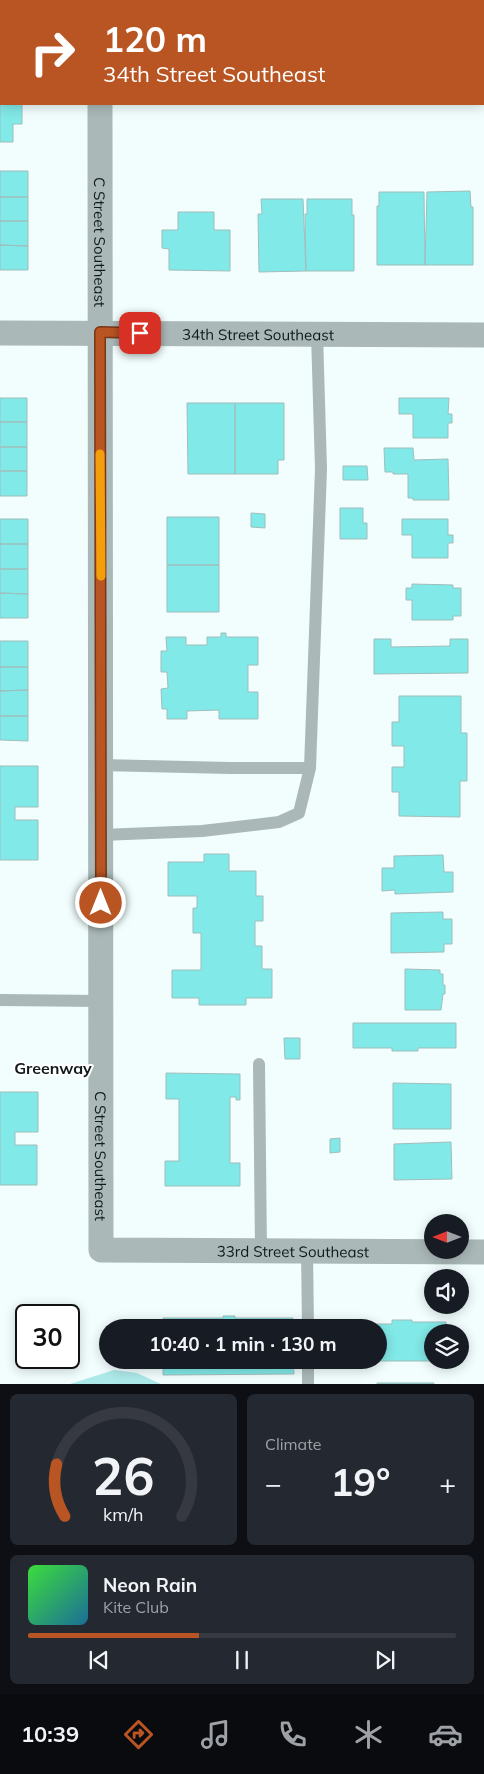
<!DOCTYPE html>
<html lang="en">
<head>
<meta charset="utf-8">
<style>
	:root { --surface:#171b24; --page:#242831; --text:#f1f3f6; --muted:#9ea1a6; --line:#363941; --accent:#b95423 }
	body { margin:0; font-family:Mulish,sans-serif; background:var(--page); color:var(--text); height:100vh; display:flex; flex-direction:column; font-size:19px; white-space:nowrap }
	* { box-sizing:border-box; margin:0 }
	p { font-size:16px; color:var(--muted) }
	.icon { flex:none; width:28px; height:28px; fill:none; stroke:currentColor; stroke-width:2; stroke-linecap:round; stroke-linejoin:round }
	.map { position:relative; height:1384px; overflow:hidden }
	.details { display:flex; flex-direction:column; gap:10px; padding:10px; background:#0d0f14; flex:1 }
	.details>* { flex:none }
	.hud { position:absolute; left:0px; top:0px; width:485px; height:105px; box-shadow:0 2px 12px #0003; background:#b95423; color:#fff; overflow:hidden }
	.needle { width:32px; rotate:270deg }
	.fabs { position:absolute; left:424px; top:1214px; display:grid; gap:10px }
	.fabs a { display:grid; place-items:center; width:45px; height:45px; border-radius:50%; background:var(--surface); box-shadow:0 2px 12px #0003; font-size:25px }
	.speed { position:absolute; left:15px; top:1304px; display:flex; gap:10px; font-size:25px; font-weight:700; text-align:center }
	.speed>* { display:grid; place-content:center; width:65px; height:65px; border-radius:50%; background:var(--surface); box-shadow:0 2px 12px #0003; line-height:1 }
	.speed .limit { border:2px solid #111; border-radius:8px; background:#fff; color:#111 }
	.pin { position:absolute; display:grid; place-items:center; width:42px; height:42px; color:#fff; margin:-21px; border-radius:10px; box-shadow:0 2px 8px #0006 }
	.me { position:absolute; width:55px; margin:-28px; rotate:0deg; stroke-linejoin:round; filter:drop-shadow(0 0 4px #0008) }
	.turn { display:flex; align-items:center; gap:18px; height:105px; padding:0 20px; font-size:22px }
	.turn .icon { width:65px; height:65px; stroke-width:2.5 }
	.turn b { display:block; font-size:35px; line-height:42px }
	.big { font-size:38px; font-weight:700; line-height:1.1 }
	.details .widget { flex:1; display:flex; flex-direction:column; justify-content:center; gap:8px; min-width:0; padding:0 18px; border-radius:8px; background:var(--page) }
	.details .dial { align-items:center; gap:0 }
	.dial svg { height:130px; overflow:visible; fill:none; stroke:var(--line); stroke-width:7; stroke-linecap:round; text-anchor:middle }
	.dial text { fill:var(--text); stroke:none }
	.song { display:flex; align-items:center; gap:15px }
	.cover { width:60px; height:60px; border-radius:8px; background:linear-gradient(135deg,hsl(120 70% 55%),hsl(200 70% 35%)) }
	.played { height:5px; border-radius:2px; background:linear-gradient(90deg,var(--accent) 40%,var(--line) 40%) }
	.keys { display:flex; justify-content:space-around; direction:ltr }
	.heat { display:flex; justify-content:space-between; align-items:center; font-size:28px; direction:ltr }
	.details .tiles { flex:1; display:grid; gap:10px; grid-template-columns:1fr 1fr }
	.widget:last-child { grid-column:span 2 }
	.trip { position:absolute; left:99px; top:1319px; width:288px; height:50px; border-radius:25px; background:var(--surface); box-shadow:0 2px 12px #0003; font-weight:700; line-height:50px; text-align:center }
	.tab-bar { display:flex; height:80px; justify-content:space-around; align-items:center; background:#090b0e; color:var(--muted) }
	.tab-bar .icon { width:35px; height:35px }
	.tab-bar .selected { color:var(--accent) }
	.tab-bar b { font-size:22px; color:var(--text) }
	.map>svg:first-child { display:block }
</style>
</head>
<body>
<div class="map">
<svg width="484" height="1384" viewBox="0 0 484 1384">
	<rect width="100%" height="100%" fill="#f1fefd"/>
	<!-- green -->
	<path fill="#ace9e8" d="M114,1370l23,3 24,11h-91z"/>
	<!-- building -->
	<path fill="#81e9e7" stroke="#9fbebd" d="M166,0h54l-1,1z
		M0,83l1,21h21v20h-9v18h-13z
		M0,171h28v26h-28z
		M470,191l1,16h2v58h-48l2,-73z
		M379,192h45l1,73h-48v-59h2z
		M0,197h28v24h-28z
		M261,199h42l3,72 -47,1 -1,-58h4z
		M307,199h45v16h2v56h-48l-1,-57h2z
		M178,212h36v18h16v41l-61,-1v-21l-7,-1v-18h16z
		M0,221h28v25l-28,-1z
		M0,245l28,1v24h-28z
		M0,398h27v24h-27z
		M399,398h50l-1,16h4v9h-4v15h-35v-24h-14z
		M187,403h48v71h-47z
		M235,403h49v57h-6v14h-43z
		M0,422h27v25h-27z
		M0,447h27v24h-27z
		M384,448h29l1,12 34,-1 1,41h-36v-2h-5v-24h-15v-2h-8z
		M343,466h24l1,14h-25z
		M0,471h27v25h-27z
		M340,508h23v15h4v16h-27z
		M251,513l14,1v14l-14,-1z
		M167,517h52v48h-52z
		M0,519h28v25h-28z
		M402,519h46v16h5v8h-5v15h-36v-23h-10z
		M0,544h28v25h-28z
		M167,565h52v47h-52z
		M0,569h28v25l-28,-1z
		M412,584l41,1v3h8v28h-8v4h-41v-20h-6v-12h6z
		M0,593l28,1v24h-28z
		M221,633h5v4h32v28h-10v27h10v27h-39v-9l-32,1v8h-20v-10h-5l-1,-20 7,-1 -1,-16h-6v-21h6l-1,-14h20v8h21v-8h14z
		M374,639h17v8l59,-1v-7h18v34l-94,1z
		M0,641h28v26h-28z
		M0,667h28v23l-28,1z
		M28,690v26h-28v-25z
		M399,696h62v37h6v48h-7v36l-61,-1v-24h-7v-25h12v-21h-12v-24h7z
		M0,716h28v25l-28,-1z
		M0,766h38v41h-23v13h23v40h-38z
		M204,854h25v17h27v25h7v25h-8v25h7v23h10v29h-26v7h-47v-7h-27v-28h29v-37h-8v-25h4v-12h-29v-34h36z
		M443,855l1,17h9v20l-58,2v-4l-13,1v-23h12v-12z
		M443,912v7h9v25h-8v8l-53,1v-40z
		M405,969l35,1v4h3v11h2v9h-2l-2,16h-36z
		M353,1023h103v25h-38v3h-26v-3h-39z
		M284,1038h16v21h-15z
		M166,1073l74,1v26h-4v-3h-6v66h10v23h-75v-25h14v-62h-13z
		M393,1083l58,1v45h-58z
		M0,1092h38v40h-23v13h22v40h-37z
		M340,1138v14l-10,1v-14z
		M451,1142l1,37 -58,1v-36z
		M223,1316h12v2h58v10h-130v-10h60z
		M392,1320h20v2h34v10h-14v28l15,1h-71l2,-1v-32h-2v-4h16z
		M163,1360h130l1,14 -131,1z
		M377,1383h57v1h-57z"/>
	<g fill="none" stroke-linecap="round" stroke-linejoin="round">
		<!-- lane -->
		<path stroke="#aab8b8" stroke-width="12" d="M0,32l1,1
			M101,765l129,3h80
			M101,835l101,-4 77,-9 20,-9 11,-45 11,-299 -4,-135
			M0,1000l101,1
			M259,1064l2,187
			M307,1251l1,77
			M308,1360v24"/>
		<!-- street -->
		<g stroke="#aab8b8" stroke-width="25">
			<path d="M100,0v1"/>
			<path id="s1" d="M100,104l1,1146 383,2"/>
			<path id="s2" d="M0,333l484,2"/>
		</g>
	</g>
	<g fill="none" stroke-linecap="round" stroke-linejoin="round">
		<!-- route casing -->
		<g stroke="#783717" stroke-width="12">
			<path id="route" d="M101,903l-1,-571 40,1"/>
		</g>
		<!-- route -->
		<use href="#route" stroke="#b95423" stroke-width="9"/>
		<!-- slow -->
		<path stroke="#f59e0b" stroke-width="9" d="M100,454l1,122"/>
	</g>
	<g text-anchor="middle" dominant-baseline="central" stroke-width="4" stroke-linejoin="round" paint-order="stroke">
		<!-- street labels -->
		<g font-size="15" fill="#0f1b1b" stroke="#fff">
			<text stroke="none"><textPath href="#s1" startOffset="138">C Street Southeast</textPath></text>
			<text stroke="none"><textPath href="#s2" startOffset="258">34th Street Southeast</textPath></text>
			<text stroke="none"><textPath href="#s1" startOffset="1052">C Street Southeast</textPath></text>
			<text stroke="none"><textPath href="#s1" startOffset="1338">33rd Street Southeast</textPath></text>
		</g>
		<!-- neighbourhood labels -->
		<g font-size="16" font-weight="bold" fill="#0f1b1b" stroke="#fff">
			<text x="53" y="1068">Greenway</text>
		</g>
	</g>
</svg>
<div class="fabs">
<a><svg class="needle" viewBox="-14 -14 28 28"><path d="M0-13l5 13h-10z" fill="#e53935"/><path d="M0 13l5-13h-10z" fill="#9ea1a6"/></svg></a>
<a><svg class="icon" aria-label="sound" viewBox="0 0 24 24"><path d="M4 9h4l5-4v14l-5-4H4zM17 9q2 3 0 6"/></svg></a>
<a><svg class="icon" aria-label="layers" viewBox="0 0 24 24"><path d="M12 4l9 5-9 5-9-5zM3 14l9 5 9-5"/></svg></a>
</div>
<div class="speed"><div class="limit">30</div></div>
<div class="pin" style="left:140px;top:333px;background:#d93025"><svg class="icon" aria-label="arrive" viewBox="0 0 24 24"><path d="M6 21V4h12l-3 4 3 4H6"/></svg></div>
<svg class="me" style="left:101px;top:903px" viewBox="-20 -20 40 40"><circle r="17" fill="#b95423" stroke="#fff" stroke-width="3"/><path d="M0-11L8 9 0 5-8 9z" fill="#fff"/></svg>
<div class="trip">10:40 · 1 min · 130 m</div>
<div class="hud">
<div class="turn"><svg class="icon" aria-label="right" viewBox="0 0 24 24"><path d="M7 20v-9h11M14 6l5 5-5 5"/></svg><div><b>120 m</b>34th Street Southeast</div></div>
</div>
</div>
<section class="details">
<div class="tiles">
<div class="widget dial"><svg viewBox="0 0 100 80">
<path d="M14 69A42 42 0 1 1 86 69"/>
<path d="M14 69A42 42 0 0 1 9 37" stroke="#b95423"/>
<text x="50" y="56" font-size="32" font-weight="700">26</text>
<text x="50" y="72" font-size="11">km/h</text>
</svg></div>
<div class="widget"><p>Climate</p>
<div class="heat"><a>−</a><b class="big">19°</b><a>+</a></div>
</div>
<div class="widget">
<div class="song"><i class="cover"></i><div><b>Neon Rain</b><p>Kite Club</p></div></div>
<div class="played"></div>
<div class="keys"><svg class="icon" aria-label="previous" viewBox="0 0 24 24"><path d="M18 5L8 12l10 7zM5 5v14"/></svg><svg class="icon" aria-label="pause" viewBox="0 0 24 24"><path d="M8 5v14M16 5v14"/></svg><svg class="icon" aria-label="next" viewBox="0 0 24 24"><path d="M6 5l10 7-10 7zM19 5v14"/></svg></div>
</div>
</div>
</section>
<nav class="tab-bar">
<b>10:39</b>
<svg class="icon selected" aria-label="directions" viewBox="0 0 24 24"><path d="M12 3l9 9-9 9-9-9zM9 14v-3h6M13 9l2 2-2 2"/></svg>
<svg class="icon" aria-label="music" viewBox="0 0 24 24"><path d="M9 18V5l10-2v13"/><circle cx="6" cy="18" r="3"/><circle cx="16" cy="16" r="3"/></svg>
<svg class="icon" aria-label="phone" viewBox="0 0 24 24"><path d="M5 4h4l2 5-3 2q2 4 5 5l2-3 5 2v4C11 20 4 13 5 4z"/></svg>
<svg class="icon" aria-label="climate" viewBox="0 0 24 24"><path d="M12 3v18M4 7l16 10M4 17L20 7"/></svg>
<svg class="icon" aria-label="car" viewBox="0 0 24 24"><path d="M5 17H2v-5l4-1 3-4h7l3 4 3 1v5h-3M9 17h6M6 11h13"/><circle cx="7" cy="17" r="2"/><circle cx="17" cy="17" r="2"/></svg>
</nav>
</body>
</html>
